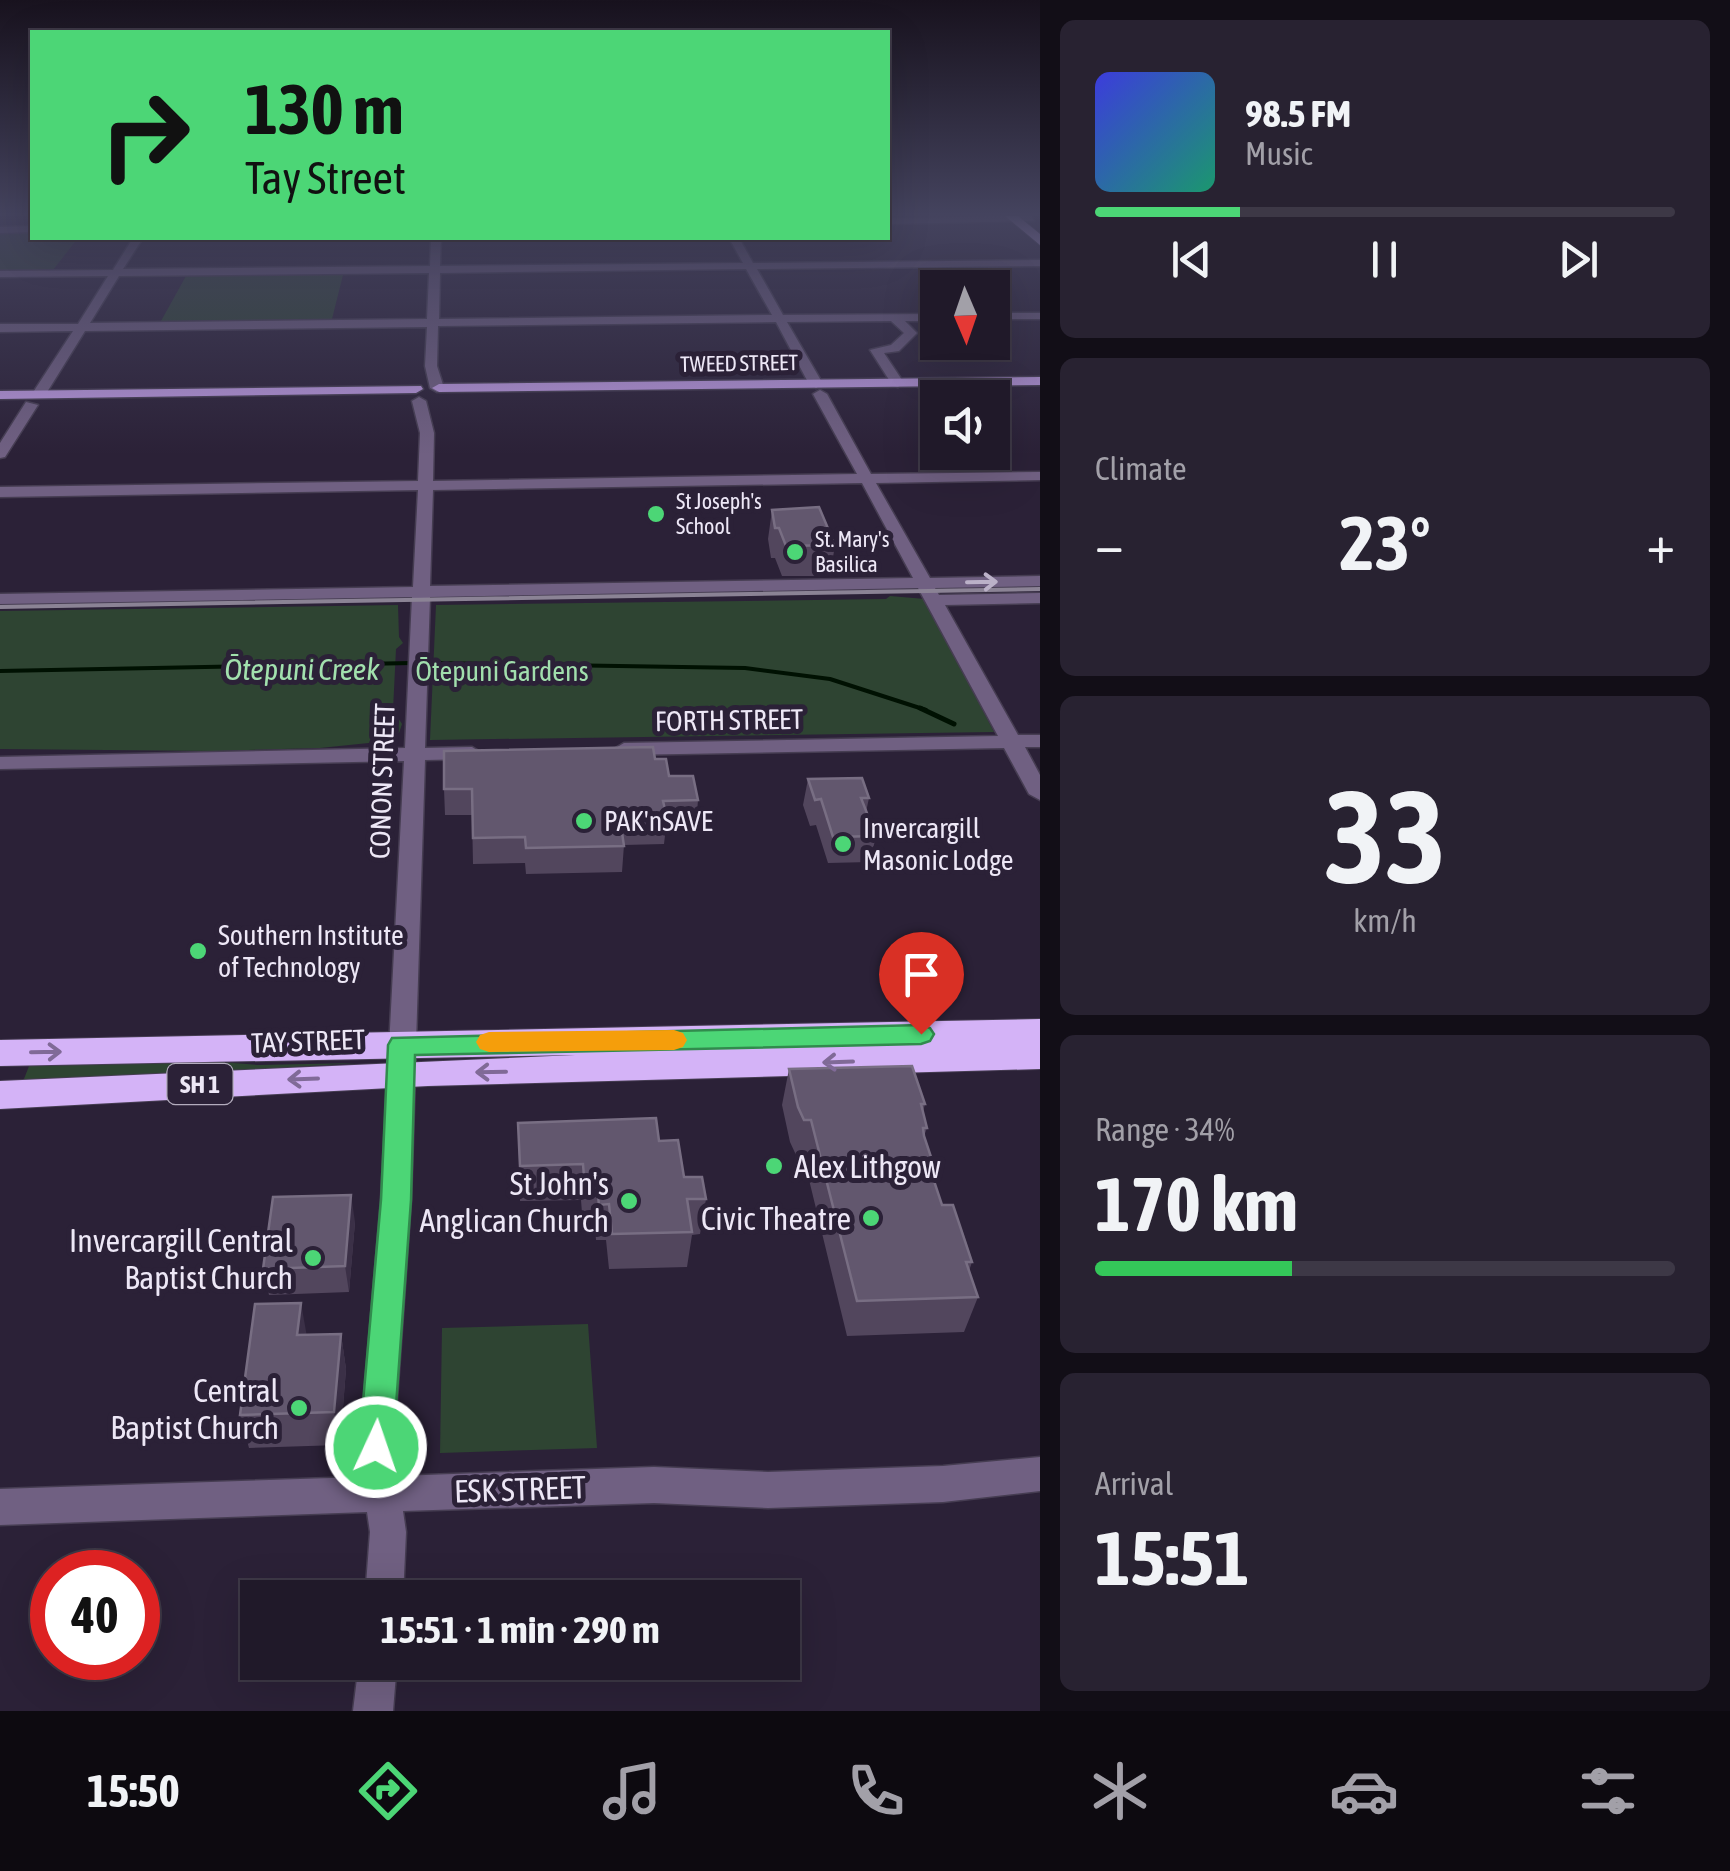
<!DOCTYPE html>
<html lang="en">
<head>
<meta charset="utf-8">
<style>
	:root { --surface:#201929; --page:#282231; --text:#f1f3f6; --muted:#a2a0a8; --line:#3d3846; --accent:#4cd676 }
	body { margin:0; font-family:"Asap Condensed",sans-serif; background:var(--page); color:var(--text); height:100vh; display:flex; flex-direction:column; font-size:38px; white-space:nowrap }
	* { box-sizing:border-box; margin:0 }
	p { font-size:32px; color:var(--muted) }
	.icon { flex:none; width:55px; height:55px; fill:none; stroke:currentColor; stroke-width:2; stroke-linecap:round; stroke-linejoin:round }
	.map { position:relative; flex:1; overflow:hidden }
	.drawer { display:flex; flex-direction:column; gap:20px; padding:20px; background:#120e17; width:690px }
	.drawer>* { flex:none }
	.top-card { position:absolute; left:30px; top:30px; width:860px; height:210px; border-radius:0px; box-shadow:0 10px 40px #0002,0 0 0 2px var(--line); background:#4cd676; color:#111; overflow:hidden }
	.needle { width:65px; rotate:178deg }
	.controls { position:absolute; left:920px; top:270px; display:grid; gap:20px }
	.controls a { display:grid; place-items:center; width:90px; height:90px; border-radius:0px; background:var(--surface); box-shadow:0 10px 40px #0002,0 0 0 2px var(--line); font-size:50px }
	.speed { position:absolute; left:30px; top:1550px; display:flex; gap:20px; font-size:50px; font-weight:700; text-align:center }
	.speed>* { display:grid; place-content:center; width:130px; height:130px; border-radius:50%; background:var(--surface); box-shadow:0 10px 40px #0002,0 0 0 2px var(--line); line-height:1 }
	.speed .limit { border:15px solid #d22; background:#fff; color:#111 }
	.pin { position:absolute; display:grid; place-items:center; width:85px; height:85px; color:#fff; margin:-102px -42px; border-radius:50% 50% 50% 0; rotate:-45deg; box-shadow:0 0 10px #0007 }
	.pin .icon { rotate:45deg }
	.me { position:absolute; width:110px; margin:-55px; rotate:3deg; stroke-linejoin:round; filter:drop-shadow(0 0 8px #0008) }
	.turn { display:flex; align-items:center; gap:35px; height:210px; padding:0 50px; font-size:45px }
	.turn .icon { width:130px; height:130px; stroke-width:2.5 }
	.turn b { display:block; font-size:70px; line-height:85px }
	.big { font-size:75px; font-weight:700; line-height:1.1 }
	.drawer .tile { flex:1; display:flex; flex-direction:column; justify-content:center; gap:15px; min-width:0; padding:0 35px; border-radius:15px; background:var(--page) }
	.drawer .dial { align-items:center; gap:0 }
	.dial b { font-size:130px; line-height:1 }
	.song { display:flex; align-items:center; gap:30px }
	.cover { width:120px; height:120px; border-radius:15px; background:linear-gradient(135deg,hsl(240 70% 55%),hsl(160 70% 35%)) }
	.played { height:10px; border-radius:5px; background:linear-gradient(90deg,var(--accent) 25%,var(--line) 25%) }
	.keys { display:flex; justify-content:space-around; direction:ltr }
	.heat { display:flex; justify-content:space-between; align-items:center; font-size:55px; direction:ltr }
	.charge { height:15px; border-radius:8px; background:linear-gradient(90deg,#34c759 34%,var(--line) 0) }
	.trip { position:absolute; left:240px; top:1580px; width:560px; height:100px; border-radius:0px; background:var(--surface); box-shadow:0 10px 40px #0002,0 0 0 2px var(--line); font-weight:700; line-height:100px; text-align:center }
	.dock { display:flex; height:160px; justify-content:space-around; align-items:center; background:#0d0a10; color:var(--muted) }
	.dock .icon { width:70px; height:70px }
	.dock .on { color:var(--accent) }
	.dock b { font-size:45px; color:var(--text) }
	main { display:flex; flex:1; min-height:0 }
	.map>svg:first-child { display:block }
</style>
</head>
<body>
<main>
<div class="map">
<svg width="1040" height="1711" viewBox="0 0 1040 1711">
	<rect width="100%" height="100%" fill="#2b2137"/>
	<!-- green -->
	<path fill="#2e4432" d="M32,232v6h46l-25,32h-53v-37z
		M343,275l-11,44 -171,2 25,-45z
		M890,596l35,3 69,133 -564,8 6,-135 450,-6z
		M398,605l1,32 4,6 -7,6 -3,61 9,14 -3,9h-7l-4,8 -68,7 -106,3 -214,-2v-138z
		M196,1060l62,5 100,-2 -336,21 9,-23z
		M588,1324l9,124 -157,5 2,-125z"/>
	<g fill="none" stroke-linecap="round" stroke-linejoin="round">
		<!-- stream-far1 -->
		<path stroke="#001102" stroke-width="4" d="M423,663l322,5 85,11 96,31
			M0,671l412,-8"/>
		<!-- stream -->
		<path stroke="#001102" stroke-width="5" d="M920,708l34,16"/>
		<!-- minor casing -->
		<g stroke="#463d52" stroke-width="3">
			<path id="minor" d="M1031,216l3,5 -146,3v-6z
				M32,226v6l-32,1v-6z
				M133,238h10l-20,31 307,-3 1,-28h10l-1,28 303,-3 -14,-25h10l14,25 287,-3v6l-283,3 26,46 155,-1v7h-33l12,12 -18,18 -15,2 20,30 -6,4 -5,-1 -23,-36 21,-5 13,-12 -13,-12 -104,1 36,62 -7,4 -7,-4 -33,-62 -338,4 -1,40 7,22 -7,4 -7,-4 -5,-22 2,-39 -342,4 -41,66h-10l-2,-3 41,-63 -73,1v-8h78l30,-48 -108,1v-6l113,-1zM746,269l26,46 -333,4 1,-46zM429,273l-2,46 -337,4 29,-47z
				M992,313h48v6h-48z
				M820,390l7,4 44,80 169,-2v8l-164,3 54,95 110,-2v10l-105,2 4,7 101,-2v10l-95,2 73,130h22v12h-15l15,28v25l-11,-6 -25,-46 -380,7 -10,-6 10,-6 374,-7 -80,-148 -488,9 -5,151 47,-1 10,6 -10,6 -47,1 -14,440 -18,256 4,20 257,-9 114,5 175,-6 97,-9v34l-97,11 -175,6 -114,-5 -251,8 3,21 -3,66h-38l5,-66 -3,-20 -367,13v-36l362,-12 -3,-21 22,-256 23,-439 -404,8v-12l405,-9 7,-151 -412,7v-10l413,-7 5,-97 -418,7v-10l418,-6 2,-48 -8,-32 7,-4 7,4 8,32 -1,48 424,-7 -44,-80zM862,483l51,95 -483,8 3,-96z
				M26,402l12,3 -33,52 -5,1v-15z
				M359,1662h38l-4,49h-40z"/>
		</g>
		<!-- major casing -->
		<g stroke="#463d52" stroke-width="3">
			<path id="major" d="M1040,377v8l-601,7 -7,-4 7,-4z
				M421,386l2,3 -7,4 -416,6v-8z"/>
		</g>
		<!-- highway casing -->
		<g stroke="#463d52" stroke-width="2">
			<path id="highway" d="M1005,216h13l22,18v11z
				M1040,1019v50l-612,17 -428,23v-28l575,-26 -575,11v-26z"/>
		</g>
		<!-- minor -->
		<use href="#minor" fill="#706082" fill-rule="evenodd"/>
		<!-- major -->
		<use href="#major" fill="#ba98de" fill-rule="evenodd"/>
		<!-- highway -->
		<use href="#highway" fill="#d4b3f7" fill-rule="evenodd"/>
		<!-- rail -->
		<path stroke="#8b8395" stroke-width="4" d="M0,607l1040,-18"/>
	</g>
	<!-- wall -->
	<path fill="#52465d" d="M772,510l63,35 -5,31h-48l-7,-18h-4l-3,-19z
		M655,759l14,17 29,24 -2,26 -30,1 -2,17 -40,1 -2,27 -96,2 -1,-11 -52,1 -1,-49h-27l-1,-26z
		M808,779l61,19 -3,14 10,24 -6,26 -42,1 -12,-38 -6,1 -7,-21z
		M789,1069l136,35 -2,8 4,16 -3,8 8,24 -2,7 12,38 30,57 -3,9 9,26 -14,35 -117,4 -44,-181h-7l-6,-13 -8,-37z
		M518,1123l141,18 25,36 22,22 -6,35 -8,1 -5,32 -78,2 -3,-29h-10l-2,-27h-12l-1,-13 -61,1z
		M355,1222l-6,70 -80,3 -6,-26z
		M341,1334l5,35 -6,76 -91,3 -9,-33 67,-80z"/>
	<!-- shaded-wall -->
	<path fill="#3b3047" d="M351,1195l4,27 -6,70 -4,-26z
		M301,1303l6,34 -10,-2z
		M341,1334l5,35 -6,76 -6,-33z"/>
	<!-- building -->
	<path fill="#62576e" stroke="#786e83" stroke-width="2.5" d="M819,507l16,38 -49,1 -7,-18h-4l-3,-18z
		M653,747l2,12h11l3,17h24l5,24 -35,1 4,17 -47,1 4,27 -98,2 -1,-11 -52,1 -1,-49h-28v-38z
		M862,778l7,20h-8l15,38 -43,1 -12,-38 -6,1 -7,-21z
		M912,1066l13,38h-4l6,24h-4l1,8 8,24h-5l15,45h11l19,57h-6l12,35 -121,4 -46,-181h-7l-6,-13 -9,-38z
		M656,1118l3,23 19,-1 6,37h18l4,22h-19l5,33 -80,2 -3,-30 -10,1 -3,-28h-12l-1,-13 -63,2 -2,-43z
		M351,1195l-6,71 -82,3 10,-72z
		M301,1303l-4,32 44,-1 -7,78 -94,3 15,-111z"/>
	<!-- one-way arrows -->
	<defs><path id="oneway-shaft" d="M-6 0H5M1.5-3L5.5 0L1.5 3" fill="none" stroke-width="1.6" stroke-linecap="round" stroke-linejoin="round" transform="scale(2.5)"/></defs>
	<use stroke="#bbb1c8" href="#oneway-shaft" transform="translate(982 582) rotate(-1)"/>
	<g stroke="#806a97">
		<use href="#oneway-shaft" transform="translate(46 1052) rotate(-1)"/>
		<use href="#oneway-shaft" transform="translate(838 1062) rotate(178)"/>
		<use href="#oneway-shaft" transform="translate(491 1072) rotate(179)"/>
		<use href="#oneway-shaft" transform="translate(303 1079) rotate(178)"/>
	</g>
	<!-- sky -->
	<linearGradient id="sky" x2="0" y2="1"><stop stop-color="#18121e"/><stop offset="0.47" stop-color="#44435e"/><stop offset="1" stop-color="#44435e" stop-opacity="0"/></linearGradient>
	<rect width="1040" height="455" fill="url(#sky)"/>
	<!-- route -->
	<path fill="#4cd676" stroke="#318b4d" stroke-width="2.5" d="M921,1025l9,3 4,6 -4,7 -9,3 -506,11 -4,145 -18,247 -5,12 -12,5 -12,-5 -5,-12 22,-247 7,-155 4,-7z"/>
	<!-- slow -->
	<path fill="#f59e0b" d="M674,1030l9,3 4,7 -4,7 -9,3 -185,2 -9,-3 -4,-7 4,-7 9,-3z"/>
	<!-- markers -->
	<g fill="#4cd676" stroke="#2b2137" stroke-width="4">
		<circle cx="656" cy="514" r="10"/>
		<circle cx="795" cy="552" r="10"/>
		<circle cx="584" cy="821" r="10"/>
		<circle cx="843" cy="844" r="10"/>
		<circle cx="198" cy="951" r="10"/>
		<circle cx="774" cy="1166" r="10"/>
		<circle cx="629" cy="1201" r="10"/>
		<circle cx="871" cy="1218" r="10"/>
		<circle cx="313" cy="1258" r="10"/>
		<circle cx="299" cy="1408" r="10"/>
	</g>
	<g text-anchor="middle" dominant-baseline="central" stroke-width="10" stroke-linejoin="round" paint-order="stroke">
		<!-- far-street labels -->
		<g font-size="22" fill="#ede7f6" stroke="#2b2137">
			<text transform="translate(739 363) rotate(-1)">TWEED STREET</text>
		</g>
		<!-- far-poi labels -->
		<g font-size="22" fill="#ede7f6" stroke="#2b2137" text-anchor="start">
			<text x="676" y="501">St Joseph's<tspan x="676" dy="25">School</tspan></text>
			<text x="815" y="539">St. Mary's<tspan x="815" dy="25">Basilica</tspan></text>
		</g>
		<!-- shield labels -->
		<rect fill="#2b2137" stroke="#b3acbd" stroke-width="2.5" x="167.5" y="1064" width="65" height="40" rx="8"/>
		<g font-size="25" font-weight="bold" fill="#ede7f6">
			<text x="200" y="1084">SH 1</text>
		</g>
		<!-- park labels -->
		<g font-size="28" fill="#a1dfad" stroke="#2b2137">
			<text x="502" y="671">Ōtepuni Gardens</text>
		</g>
		<!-- street labels -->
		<g font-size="28" fill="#ede7f6" stroke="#2b2137">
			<text transform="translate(729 720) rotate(-1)">FORTH STREET</text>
			<text transform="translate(382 781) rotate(-88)">CONON STREET</text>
			<text transform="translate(308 1041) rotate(-2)">TAY STREET</text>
		</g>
		<!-- poi labels -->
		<g font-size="28" fill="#ede7f6" stroke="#2b2137" text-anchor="start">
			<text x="604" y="821">PAK'nSAVE</text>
			<text x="863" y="828">Invercargill<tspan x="863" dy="32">Masonic Lodge</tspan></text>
			<text x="218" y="935">Southern Institute<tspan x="218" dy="32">of Technology</tspan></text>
		</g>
		<!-- water labels -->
		<g font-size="30" font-style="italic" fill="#a2e1ae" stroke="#2b2137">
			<text x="302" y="669">Ōtepuni Creek</text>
		</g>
		<!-- near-poi labels -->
		<g font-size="32" fill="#ede7f6" stroke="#2b2137" text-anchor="end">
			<text x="794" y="1166" text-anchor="start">Alex Lithgow</text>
			<text x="609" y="1183">St John's<tspan x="609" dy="37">Anglican Church</tspan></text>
			<text x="851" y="1218">Civic Theatre</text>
			<text x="293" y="1240">Invercargill Central<tspan x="293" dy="37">Baptist Church</tspan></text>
			<text x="279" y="1390">Central<tspan x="279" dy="37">Baptist Church</tspan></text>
		</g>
		<!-- near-street labels -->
		<g font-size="32" fill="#ede7f6" stroke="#2b2137">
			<text transform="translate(520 1489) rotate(-2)">ESK STREET</text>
		</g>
	</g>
</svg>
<div class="controls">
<a><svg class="needle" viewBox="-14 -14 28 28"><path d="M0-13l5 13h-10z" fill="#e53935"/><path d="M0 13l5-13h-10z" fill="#a2a0a8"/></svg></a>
<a><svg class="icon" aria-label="sound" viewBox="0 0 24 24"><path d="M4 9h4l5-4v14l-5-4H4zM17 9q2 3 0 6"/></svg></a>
</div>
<div class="speed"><div class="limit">40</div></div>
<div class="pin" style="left:921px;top:1034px;background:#d93025"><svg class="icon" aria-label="arrive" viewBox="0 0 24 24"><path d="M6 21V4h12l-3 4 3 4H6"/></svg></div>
<svg class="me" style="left:376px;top:1447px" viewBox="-20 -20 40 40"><circle r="17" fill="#4cd676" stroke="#fff" stroke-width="3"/><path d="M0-11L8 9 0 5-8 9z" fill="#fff"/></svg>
<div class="trip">15:51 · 1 min · 290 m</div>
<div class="top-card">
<div class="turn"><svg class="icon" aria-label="right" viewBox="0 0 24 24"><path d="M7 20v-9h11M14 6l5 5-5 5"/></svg><div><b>130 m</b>Tay Street</div></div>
</div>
</div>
<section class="drawer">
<div class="tile">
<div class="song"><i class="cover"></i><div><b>98.5 FM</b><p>Music</p></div></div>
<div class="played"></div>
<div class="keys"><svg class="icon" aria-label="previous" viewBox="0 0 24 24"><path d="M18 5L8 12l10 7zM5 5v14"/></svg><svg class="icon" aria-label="pause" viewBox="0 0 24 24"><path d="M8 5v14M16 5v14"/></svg><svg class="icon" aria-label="next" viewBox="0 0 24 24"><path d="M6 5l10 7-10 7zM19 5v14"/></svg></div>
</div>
<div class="tile"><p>Climate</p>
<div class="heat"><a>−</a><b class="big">23°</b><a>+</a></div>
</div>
<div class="tile dial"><b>33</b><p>km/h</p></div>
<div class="tile"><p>Range · 34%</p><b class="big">170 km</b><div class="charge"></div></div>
<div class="tile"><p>Arrival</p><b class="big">15:51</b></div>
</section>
</main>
<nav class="dock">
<b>15:50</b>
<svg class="icon on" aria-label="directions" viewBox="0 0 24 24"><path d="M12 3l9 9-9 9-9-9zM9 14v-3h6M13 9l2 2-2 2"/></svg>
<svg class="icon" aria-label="music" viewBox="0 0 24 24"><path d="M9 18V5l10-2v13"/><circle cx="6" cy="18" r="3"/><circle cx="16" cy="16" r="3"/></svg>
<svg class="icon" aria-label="phone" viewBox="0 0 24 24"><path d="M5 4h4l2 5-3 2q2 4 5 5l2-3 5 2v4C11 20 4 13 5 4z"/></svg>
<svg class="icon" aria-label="climate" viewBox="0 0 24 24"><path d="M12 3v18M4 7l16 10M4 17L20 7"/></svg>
<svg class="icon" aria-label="car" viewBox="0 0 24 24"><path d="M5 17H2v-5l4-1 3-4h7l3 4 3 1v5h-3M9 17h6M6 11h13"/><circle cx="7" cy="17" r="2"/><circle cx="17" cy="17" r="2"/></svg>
<svg class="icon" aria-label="filters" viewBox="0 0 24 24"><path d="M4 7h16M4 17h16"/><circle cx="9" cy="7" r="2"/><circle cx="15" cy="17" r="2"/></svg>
</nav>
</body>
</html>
